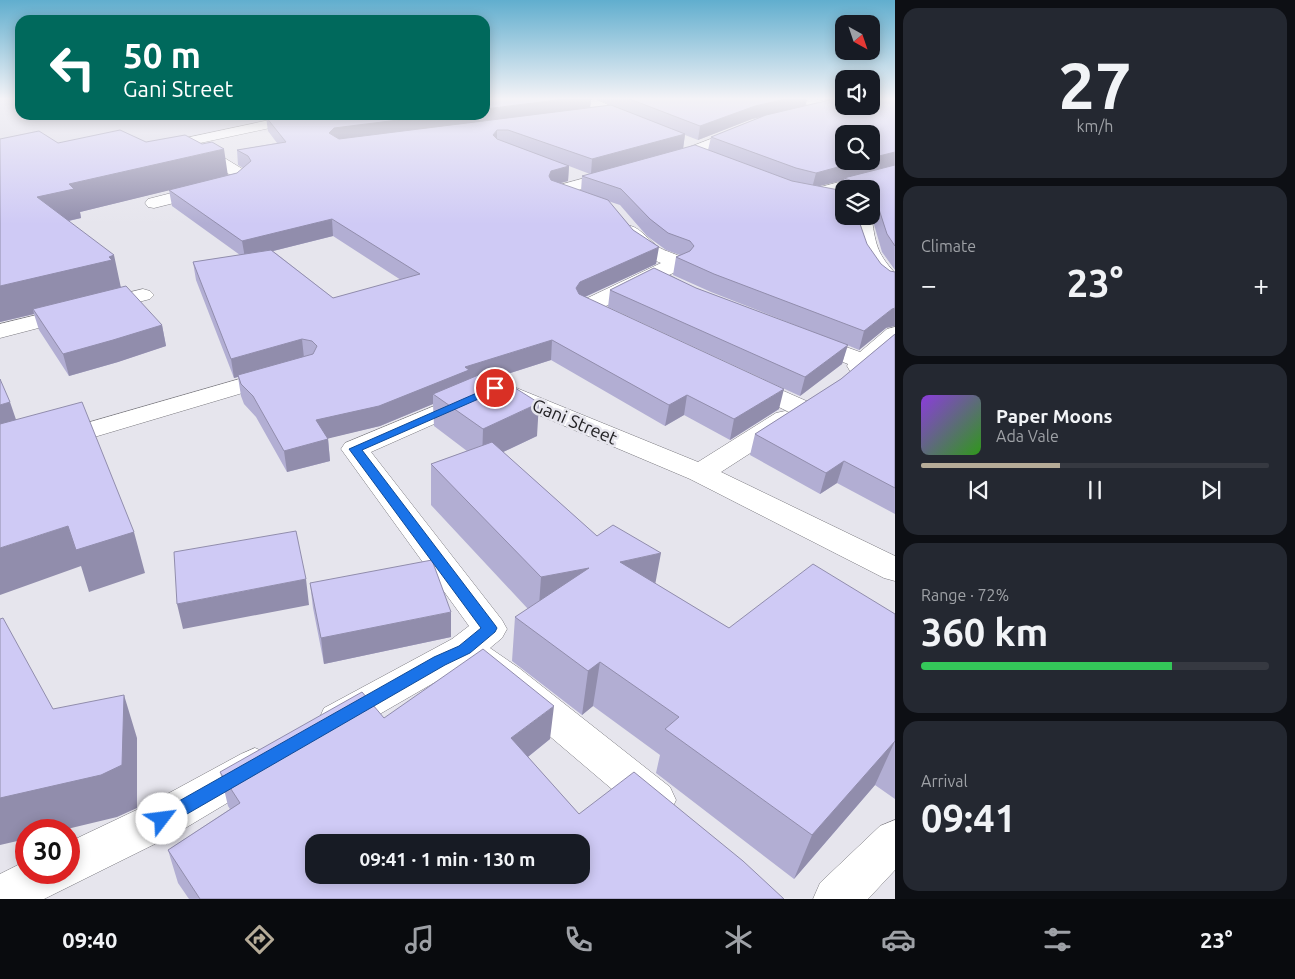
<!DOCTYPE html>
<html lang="en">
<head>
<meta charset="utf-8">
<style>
	:root { --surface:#171b24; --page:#242831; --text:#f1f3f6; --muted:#9ea1a6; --line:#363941; --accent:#b6ac98 }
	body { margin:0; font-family:Ubuntu,sans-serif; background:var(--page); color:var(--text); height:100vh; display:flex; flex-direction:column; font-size:19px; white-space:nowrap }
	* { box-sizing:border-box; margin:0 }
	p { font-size:16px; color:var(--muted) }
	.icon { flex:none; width:28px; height:28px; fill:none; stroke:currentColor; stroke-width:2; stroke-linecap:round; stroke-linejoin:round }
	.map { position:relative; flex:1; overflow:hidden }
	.details { display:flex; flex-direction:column; gap:8px; padding:8px; background:#0d0f14; width:400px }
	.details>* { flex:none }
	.banner { position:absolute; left:15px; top:15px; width:475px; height:105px; border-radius:15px; box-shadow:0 2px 12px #0003; background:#00695c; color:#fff; overflow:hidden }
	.needle { width:32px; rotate:140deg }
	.buttons { position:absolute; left:835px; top:15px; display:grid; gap:10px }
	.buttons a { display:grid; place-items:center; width:45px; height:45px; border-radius:10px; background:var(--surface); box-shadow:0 2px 12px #0003; font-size:25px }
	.speed { position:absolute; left:15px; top:819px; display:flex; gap:10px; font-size:25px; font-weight:700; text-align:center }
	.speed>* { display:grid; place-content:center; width:65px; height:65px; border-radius:50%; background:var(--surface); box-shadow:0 2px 12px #0003; line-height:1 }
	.speed .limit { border:8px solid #d22; background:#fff; color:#111 }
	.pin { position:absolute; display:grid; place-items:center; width:42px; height:42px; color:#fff; margin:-21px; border:2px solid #fff; border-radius:50%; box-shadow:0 1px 5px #0007 }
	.me { position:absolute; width:55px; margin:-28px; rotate:60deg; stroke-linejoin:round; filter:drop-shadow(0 0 4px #0008) }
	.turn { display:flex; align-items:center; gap:18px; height:105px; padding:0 25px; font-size:22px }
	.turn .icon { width:65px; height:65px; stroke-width:2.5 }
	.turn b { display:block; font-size:35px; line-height:42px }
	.big { font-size:38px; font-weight:600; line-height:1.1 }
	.details .tile { flex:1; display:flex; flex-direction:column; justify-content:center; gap:8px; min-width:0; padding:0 18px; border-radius:15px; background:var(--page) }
	.details .dial { align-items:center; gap:0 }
	.dial b { font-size:65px; line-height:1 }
	.song { display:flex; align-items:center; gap:15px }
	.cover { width:60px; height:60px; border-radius:8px; background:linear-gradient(135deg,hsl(270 70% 55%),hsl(110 70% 35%)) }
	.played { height:5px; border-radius:2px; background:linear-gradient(90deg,var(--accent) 40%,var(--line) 40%) }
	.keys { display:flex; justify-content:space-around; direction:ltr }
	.heat { display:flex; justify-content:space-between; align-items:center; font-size:28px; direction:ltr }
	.charge { height:8px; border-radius:4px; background:linear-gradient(90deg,#34c759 72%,var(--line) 0) }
	.trip { position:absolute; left:305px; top:834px; width:285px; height:50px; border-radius:15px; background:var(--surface); box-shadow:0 2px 12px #0003; font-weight:600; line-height:50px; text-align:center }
	.dock { display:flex; height:80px; justify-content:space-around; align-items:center; background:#090b0e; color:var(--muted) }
	.dock .icon { width:35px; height:35px }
	.dock .current { color:var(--accent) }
	.dock b { font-size:22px; color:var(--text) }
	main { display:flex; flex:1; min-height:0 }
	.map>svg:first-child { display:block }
</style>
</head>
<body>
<main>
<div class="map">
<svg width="895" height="899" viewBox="0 0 895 899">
	<rect width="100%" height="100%" fill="#e6e5ed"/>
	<!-- built -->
	<path fill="#dbd9e8" d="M0,98h20v17h279l-187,38 -112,9z"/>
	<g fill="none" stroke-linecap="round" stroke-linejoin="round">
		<!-- minor casing -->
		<g stroke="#7a797f" stroke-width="1">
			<path id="minor" d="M578,98h15l44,20 2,3 -7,4 -5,-1 -48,-22z
				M789,98h22l23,6 2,3 -2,3 -29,6 -5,-1 -2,-3 2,-3 12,-3 -21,-5z
				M293,115h26l-7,4 -112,24 49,30 2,3 -13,11 -84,21 -6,-1 -3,-4 3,-4 78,-20 6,-3 -41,-26 -2,-4 -8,-1 -2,-3 2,-3z
				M744,126l5,1 2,3 -2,3 -45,19 21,10 2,3 -2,3h-12l-27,-15 4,-6z
				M895,167v10l-42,12h-9v2l-11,3 11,3v10l-38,-8 -3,-4 3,-4z
				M618,169l6,2 2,3 -2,3 -49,14 13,5 3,4 -3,4c-10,2 -32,-4 -38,-13l2,-4z
				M871,215c5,28 4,36 24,58v18c-27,-6 -42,-50 -41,-75z
				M631,226c11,3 19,16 29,22 9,5 23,7 29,15l-3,4 -17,8 15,8 3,4 -3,4 -7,2 -7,-2 -18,-8 -48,24 15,6 3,5 -3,5 -8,2 -8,-2 -24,-11 -3,-5 3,-5 82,-39c-16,-6 -29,-17 -39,-31l2,-4z
				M143,289l7,2 4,4 -4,4 -150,39v-14z
				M895,327v19c-13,12 -25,30 -45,25l-3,-5 1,-2 -46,-18 -4,-5 4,-5 8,-2 50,18 27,-23z
				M274,369l9,2 3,5 -3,5 -283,84v-17z
				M747,375l64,28 4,5 -4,5 -9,3 -7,-2 3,5 -4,6 -73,47 174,84v25l-11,-3 -194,-99 -194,-82 -4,-5 4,-5 9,-3 9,3 184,75 78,-49 9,-2 6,2 -53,-26 -3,-5 3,-5z
				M468,392l9,3 4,5 -4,5 -106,47 131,168 5,9 -5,9 -12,10 29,20 151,119 6,13 -6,13 -15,6 -15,-6 -147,-125 -30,-22 -111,64 -14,5 -14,-5 -5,-11 5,-11 128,-69 17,-13 -128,-177 4,-6z
				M255,748l14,6 6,12 -6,12 -92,55 -133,66h-44v-25l26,-13v11h43v-30l78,-37 94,-51z
				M895,820v50l-27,29h-55l7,-16 60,-57z"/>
		</g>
		<!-- minor -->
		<use href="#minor" fill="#fff" fill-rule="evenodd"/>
	</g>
	<!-- wall -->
	<path fill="#b2aed3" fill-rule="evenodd" d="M485,98h322l-1,8 23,-5 -11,-3h77v172l-13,-18 -11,-38v-25h-27v27l15,5 27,107 -27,22 -12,-5 -5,19 -42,32 -192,-89 2,-17 86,-2 117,44 -102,-40 -38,-17 3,-18 4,-2 -14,-5 -19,-14 -27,-31 -12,-4 48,63 -71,33 194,112 -49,31 -46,-25 -19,11 -114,-66 -53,17 39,59 -34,16 94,84 59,48 73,44 166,-14v185l-20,-14 -81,94 -138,-106 4,-18 -67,-49 -11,9 -70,-54 3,-44 13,-8 -97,-104v-41l36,-13 -33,-25 -1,-22 -53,22 -52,12 2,23 -43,11 -31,-55 -12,-13 -3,-8 -3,-19 -4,1 -38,-98 -3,-18 47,-7 -68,-49 -3,-16 -89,22 1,6 -12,3 52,66 41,38 4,21 -48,16 -49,14 -30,-46 -5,-16 -34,8 58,-179 88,-1 82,33 9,-2 6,-5 -5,-3 -1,-15 40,-7 -9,-12 -2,-14zM594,98l16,7 -20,2 1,-7zM761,117l-50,20 -3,13 -25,-1 2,-14 13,5 54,-21zM569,166l21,8 -8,2 -1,15 -21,-8 8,-2zM844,180l-3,11 -23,-5zM333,236l68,44 -68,18 -60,-47z
		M895,334v180l-58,-31 -17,11 -70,-39 5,-21 86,-55z
		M310,583l141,54 -127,27 -11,-56z
		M384,718l166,21 -22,18 51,57 205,85h-595l-11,-16 -10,-33 62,-41 -2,-3 -8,-34z"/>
	<!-- shaded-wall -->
	<path fill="#918dac" d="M573,98h21l-3,2 -1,9 -255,33 -6,-9 5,-5 104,-13h47v-6z
		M790,98h17l-2,9 -53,12 -54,21 2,-14 55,-20z
		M497,130v14l-4,-9z
		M685,134l-2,15 -92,25 1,-15z
		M224,149l4,27 -148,36 1,6 -36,8 -8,-29 32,-13z
		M895,152v14l-51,12v2l-32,8 4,-15 44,-12h11v-3z
		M569,166l-1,15 -18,5 -1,-10 2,-5z
		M875,197l-4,15v-14z
		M332,219l1,17 -88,22 -3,-17z
		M659,247l-3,17 -78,36 -2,-12 4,-6z
		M114,255l7,33 -88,21 1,5 -34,8v-36z
		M895,308v18l-9,2 -27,22 5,-19 28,-22z
		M162,325l4,21 -48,16 -49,14 -6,-22z
		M302,339l2,19 -70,20 -3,-19z
		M552,340l-1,20 -82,26 -36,8v10l-53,22 -62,15 -2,-21 149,-53z
		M848,345l-6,19 -42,32 5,-19z
		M784,389l-5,20 -49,31 4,-21z
		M687,395l-3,20 -19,11 4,-21z
		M10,402l13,38 -23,6v-41z
		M539,403l-2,33 -55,26 1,-33z
		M328,439l2,22 -43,11 -3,-21z
		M844,461l-7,22 -17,11 6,-21z
		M68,526l66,6 11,41 -56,19 -8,-26 -81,29v-47z
		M661,553l-8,43 -33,-34z
		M589,568l-51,52 3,-43z
		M306,579l3,26 -126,24 -6,-25z
		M451,612v25l-127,27 -3,-26z
		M600,662l-7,44 -11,9 6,-44z
		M124,695l13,43v70l-20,9 -54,13h-37v9l-26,6v-47z
		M554,706l-4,33 -41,33 2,-34z
		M895,741l-20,44 -81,94 18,-44z"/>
	<!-- building -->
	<path fill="#cfcaf5" stroke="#918dac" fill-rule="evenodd" d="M485,98h88l-88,11z
		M627,98h163l-35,8 -55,20z
		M838,98h6v8h27v-8h24v54l-24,6v-24h-27v27h16l-44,12 -20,-5 -85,-31 55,-22z
		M611,105l74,29 -93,25 -84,-29h-11l-4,5 4,4 72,27 -18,5 -2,5 2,4 57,20 25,30 26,17 -79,35 -4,6 3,6 205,95 -50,30 -47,-24 -18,10 -117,-65 -87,27 4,3 -90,36 -63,14 12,19 -44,12 -31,-55 -12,-12 -3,-9 75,-21 4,-8 -5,-5 -10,-2 -71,20 -38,-97 78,-12 62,48 87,-24 -88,-55 -90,22 -73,-51 68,-17 14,-12 -3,-5 -11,-6 49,-8 -20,-25 9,-2h163l-104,13 -5,5 10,6z
		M120,130l26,12 39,-7 17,9 10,-2 12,7 -155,35 5,5 -37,8 77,58 -5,2 3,3 -112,26v-147l39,-8 19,12z
		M695,145l97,36 52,10v25h14l1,5 8,23 14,20 9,7 5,1v36l-3,1 -28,22 -150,-57 -38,-17 14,-6 4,-5 -4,-5 -22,-8 -18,-14 -29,-30 -39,-13z
		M895,165v81l-8,-12 -12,-37 -4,1v-9h-22l1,-9 -6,-2z
		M654,268l42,20 152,57 -43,32 -195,-87z
		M126,286l36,39 -49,15 -50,14 -30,-45z
		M895,334v154l-51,-27 -18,12 -71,-39 86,-55z
		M488,371l51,32 -56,26 -50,-35z
		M0,379l10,23 -10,3z
		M82,402l52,130 -58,18 -8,-24 -68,22v-124z
		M492,442l105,94 16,-11 48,28 -41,9 109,66 84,-64 82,50v127l-83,94 -147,-106 14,-12 -79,-55 -12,9 -73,-54 74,-49 -48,9 -110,-113z
		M296,531l10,48 -129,25 -3,-52z
		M432,560l19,52 -130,26 -11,-55z
		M3,618l50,91 71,-14 -2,70 -21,10 -101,23v-179z
		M483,649l71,57 -43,32 68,76 55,-42 109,89 41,38h-584l-32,-49 72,-47 -20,-31 142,-80 22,26zM314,842h267v33h-267z"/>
	<!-- sky -->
	<linearGradient id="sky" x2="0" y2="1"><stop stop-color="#61aece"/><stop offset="0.44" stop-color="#f4f3f7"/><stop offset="1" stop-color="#f4f3f7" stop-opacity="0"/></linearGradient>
	<rect width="895" height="224" fill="url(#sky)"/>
	<!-- route -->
	<path fill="#1a73e8" stroke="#114b97" d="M495,385l5,3 -1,2 -137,60 133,175 2,3 -2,4 -25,21 -25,12 -277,160 -6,2 -6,-2 -3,-6 3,-5 278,-157 25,-11 22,-18 -132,-179z"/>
	<g text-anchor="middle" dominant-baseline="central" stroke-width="5" stroke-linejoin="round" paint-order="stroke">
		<!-- street labels -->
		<g font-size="18" fill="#1f1e21" stroke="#e6e5ed">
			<text transform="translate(575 421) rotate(23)">Gani Street</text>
		</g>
	</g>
</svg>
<div class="buttons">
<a><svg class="needle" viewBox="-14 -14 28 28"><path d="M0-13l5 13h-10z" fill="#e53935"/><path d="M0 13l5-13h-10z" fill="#9ea1a6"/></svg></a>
<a><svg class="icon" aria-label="sound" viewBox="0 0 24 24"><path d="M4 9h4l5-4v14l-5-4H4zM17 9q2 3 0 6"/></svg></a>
<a><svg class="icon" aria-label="search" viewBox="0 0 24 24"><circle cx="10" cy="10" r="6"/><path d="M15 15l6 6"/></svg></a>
<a><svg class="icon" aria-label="layers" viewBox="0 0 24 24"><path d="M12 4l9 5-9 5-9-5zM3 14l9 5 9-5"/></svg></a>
</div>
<div class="speed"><div class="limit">30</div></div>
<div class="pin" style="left:495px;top:388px;background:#d93025"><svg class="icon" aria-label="arrive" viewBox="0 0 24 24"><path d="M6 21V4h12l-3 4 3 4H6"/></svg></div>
<svg class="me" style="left:162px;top:819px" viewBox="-20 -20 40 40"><circle r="19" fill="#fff"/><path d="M0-13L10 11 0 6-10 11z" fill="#1a73e8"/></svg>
<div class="trip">09:41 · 1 min · 130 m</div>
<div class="banner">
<div class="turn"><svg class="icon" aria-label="left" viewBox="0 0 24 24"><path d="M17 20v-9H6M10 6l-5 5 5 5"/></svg><div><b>50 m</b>Gani Street</div></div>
</div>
</div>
<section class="details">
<div class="tile dial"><b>27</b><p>km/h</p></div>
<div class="tile"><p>Climate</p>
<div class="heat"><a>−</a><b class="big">23°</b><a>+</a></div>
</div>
<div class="tile">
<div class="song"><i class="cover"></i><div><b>Paper Moons</b><p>Ada Vale</p></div></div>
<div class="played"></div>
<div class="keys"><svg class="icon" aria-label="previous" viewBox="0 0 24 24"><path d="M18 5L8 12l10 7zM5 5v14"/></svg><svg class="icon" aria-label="pause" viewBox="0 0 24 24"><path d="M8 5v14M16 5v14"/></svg><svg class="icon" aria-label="next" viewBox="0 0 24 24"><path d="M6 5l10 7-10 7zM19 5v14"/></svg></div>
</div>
<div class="tile"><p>Range · 72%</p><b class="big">360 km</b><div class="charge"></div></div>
<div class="tile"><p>Arrival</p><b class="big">09:41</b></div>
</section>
</main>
<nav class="dock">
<b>09:40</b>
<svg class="icon current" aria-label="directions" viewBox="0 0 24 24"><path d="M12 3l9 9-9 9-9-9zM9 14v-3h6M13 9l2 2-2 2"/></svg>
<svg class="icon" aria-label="music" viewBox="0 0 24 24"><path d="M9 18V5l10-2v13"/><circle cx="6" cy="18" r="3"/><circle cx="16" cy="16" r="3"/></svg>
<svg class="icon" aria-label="phone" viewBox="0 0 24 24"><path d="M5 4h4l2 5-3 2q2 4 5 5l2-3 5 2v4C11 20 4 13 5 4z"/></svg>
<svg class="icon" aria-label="climate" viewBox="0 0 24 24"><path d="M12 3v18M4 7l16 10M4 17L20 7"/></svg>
<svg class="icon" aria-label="car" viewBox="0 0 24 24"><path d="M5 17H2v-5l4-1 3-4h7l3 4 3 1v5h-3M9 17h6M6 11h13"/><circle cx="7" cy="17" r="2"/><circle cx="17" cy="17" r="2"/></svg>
<svg class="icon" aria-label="filters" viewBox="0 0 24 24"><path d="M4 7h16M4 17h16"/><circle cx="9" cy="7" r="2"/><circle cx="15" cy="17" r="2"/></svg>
<b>23°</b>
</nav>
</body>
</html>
